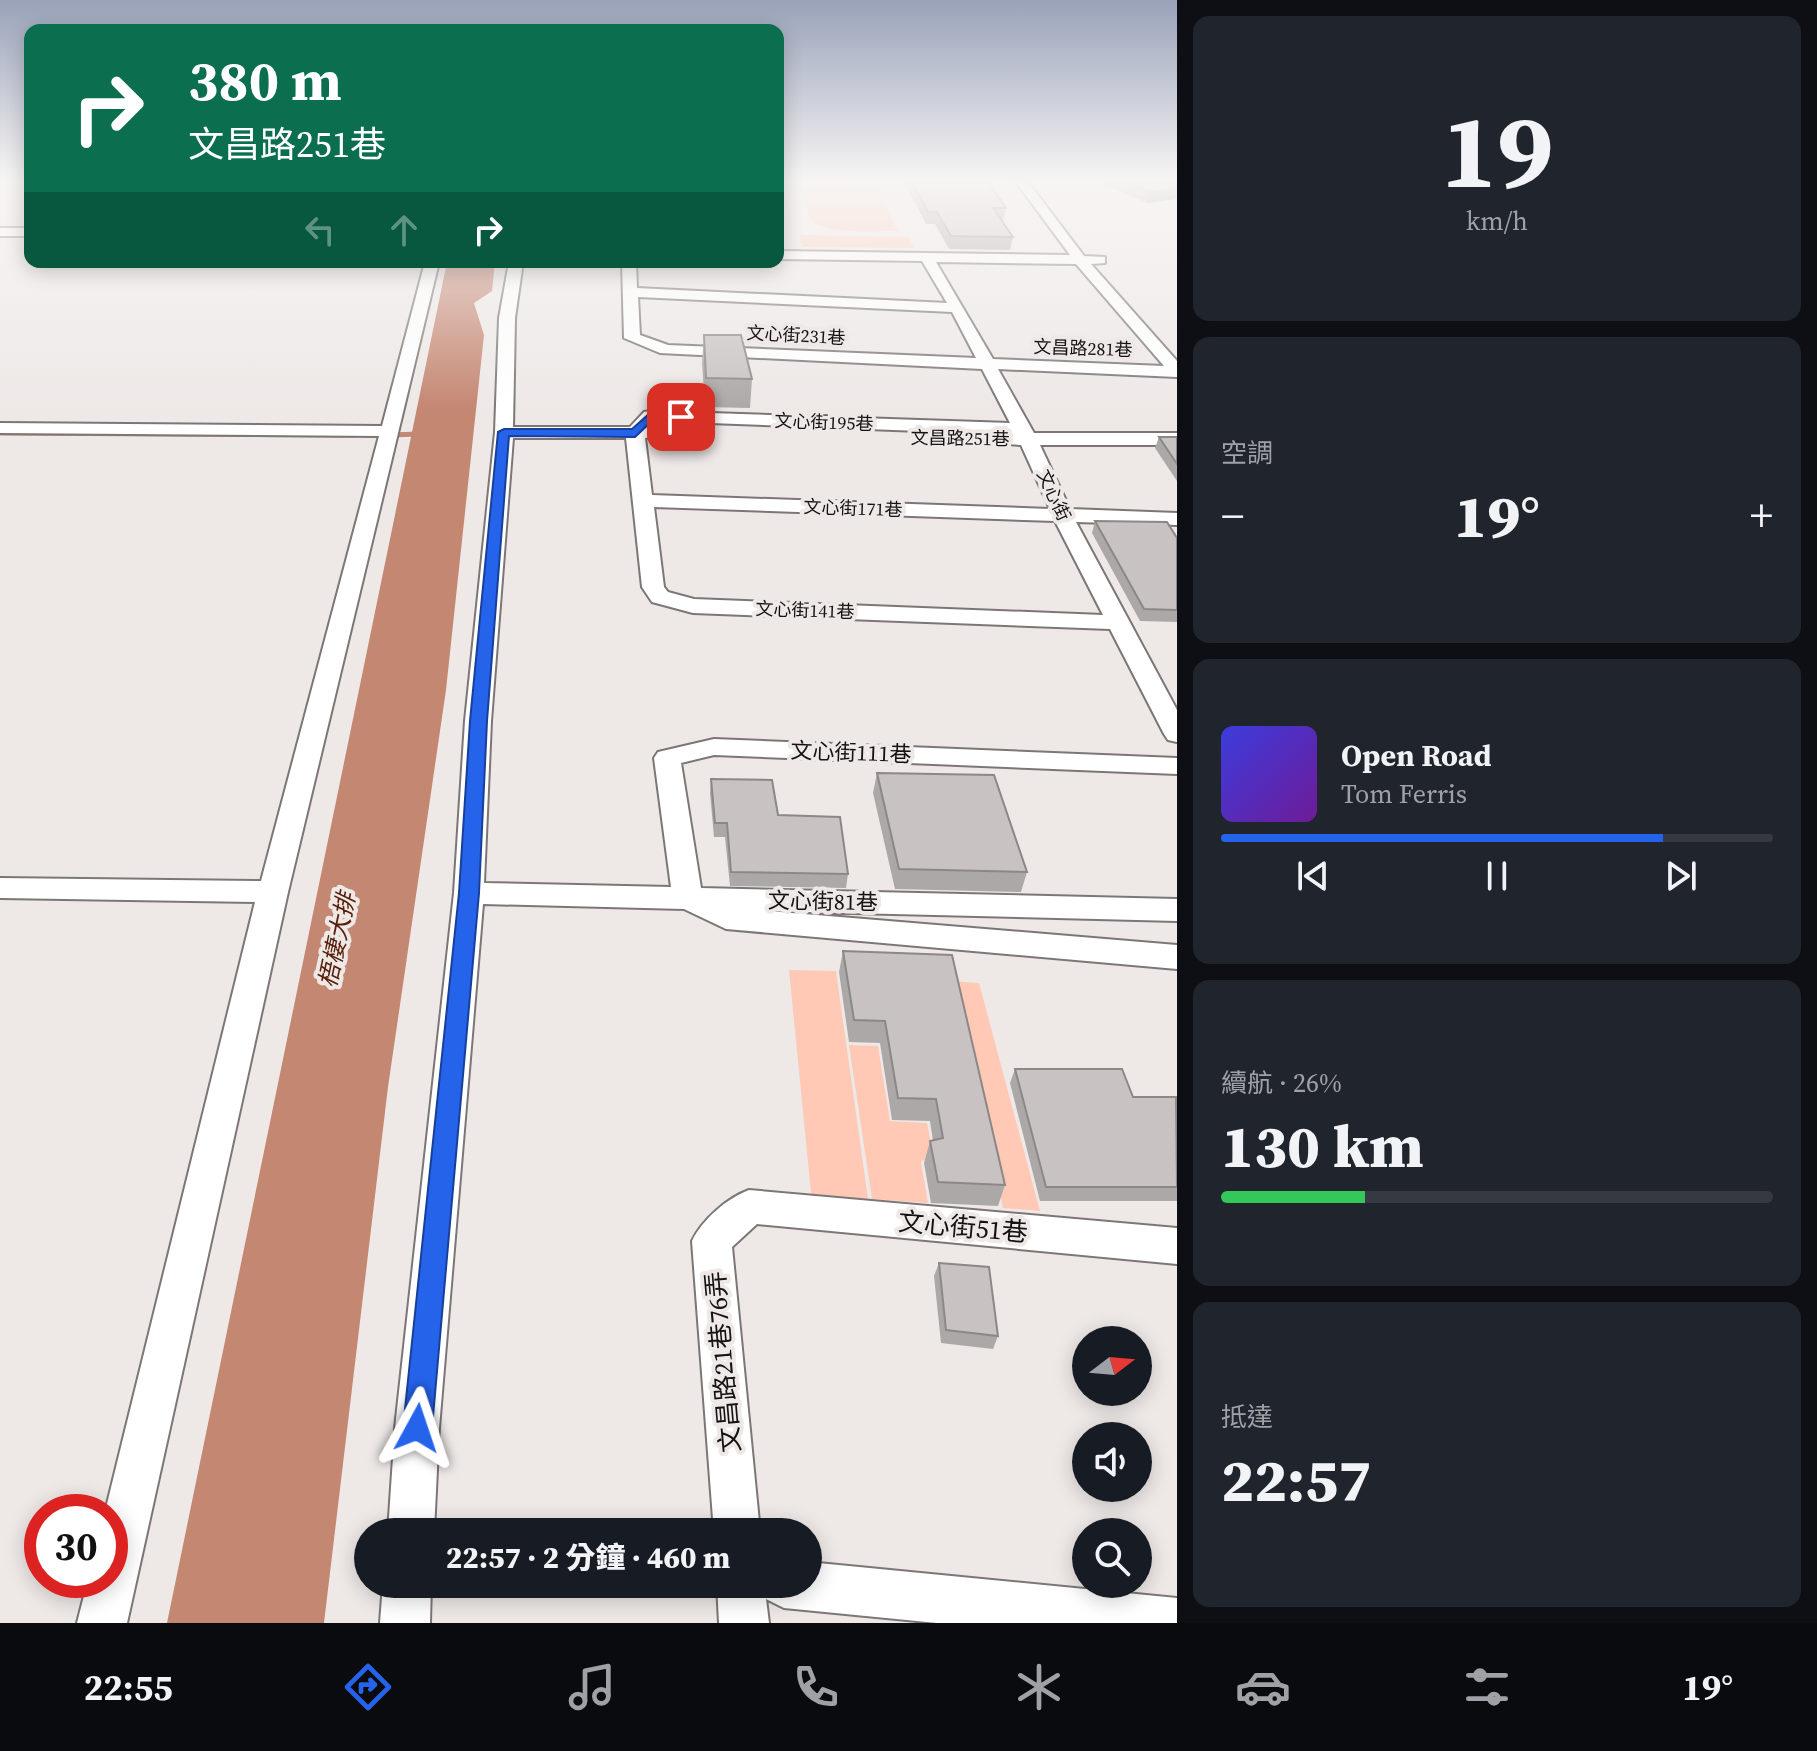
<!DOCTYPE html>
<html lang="zh-TW">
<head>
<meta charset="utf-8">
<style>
	:root { --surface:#171b24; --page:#20242c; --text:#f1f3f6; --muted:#9ea1a6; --line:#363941; --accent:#2563eb }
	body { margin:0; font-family:"Source Serif 4","Noto Sans TC",serif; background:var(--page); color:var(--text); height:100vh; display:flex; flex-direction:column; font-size:30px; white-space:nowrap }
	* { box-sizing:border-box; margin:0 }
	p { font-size:26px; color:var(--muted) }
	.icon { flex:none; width:44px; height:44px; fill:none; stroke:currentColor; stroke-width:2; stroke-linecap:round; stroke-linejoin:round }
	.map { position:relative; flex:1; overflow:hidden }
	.sheet { display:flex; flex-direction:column; gap:16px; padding:16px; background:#0d0f14; width:640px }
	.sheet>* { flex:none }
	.hud { position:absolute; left:24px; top:24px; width:760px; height:244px; border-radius:16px; box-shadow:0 4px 20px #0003; background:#0b6e4f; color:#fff; overflow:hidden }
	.needle { width:52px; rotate:74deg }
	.fabs { position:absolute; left:1072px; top:1326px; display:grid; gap:16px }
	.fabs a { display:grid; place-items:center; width:80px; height:80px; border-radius:50%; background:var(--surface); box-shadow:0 4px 20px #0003; font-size:40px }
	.speed { position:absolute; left:24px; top:1494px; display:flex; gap:16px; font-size:40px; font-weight:700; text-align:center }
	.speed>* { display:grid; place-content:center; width:104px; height:104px; border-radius:50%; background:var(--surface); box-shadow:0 4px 20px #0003; line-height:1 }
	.speed .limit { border:12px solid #d22; background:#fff; color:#111 }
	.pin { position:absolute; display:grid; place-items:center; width:68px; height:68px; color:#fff; margin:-34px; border-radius:16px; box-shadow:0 4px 12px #0006 }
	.me { position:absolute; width:88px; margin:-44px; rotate:5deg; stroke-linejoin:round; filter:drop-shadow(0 0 6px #0008) }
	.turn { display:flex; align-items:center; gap:28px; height:168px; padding:0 32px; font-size:36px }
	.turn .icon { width:104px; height:104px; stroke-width:2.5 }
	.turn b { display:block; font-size:56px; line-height:68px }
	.lanes { display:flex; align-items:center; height:76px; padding:0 32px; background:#0003; justify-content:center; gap:40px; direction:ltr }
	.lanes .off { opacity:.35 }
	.big { font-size:60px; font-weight:800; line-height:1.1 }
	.sheet .tile { flex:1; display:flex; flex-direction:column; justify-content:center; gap:12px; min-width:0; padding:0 28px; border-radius:16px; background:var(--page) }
	.sheet .dial { align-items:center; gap:0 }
	.dial b { font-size:104px; line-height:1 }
	.song { display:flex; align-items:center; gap:24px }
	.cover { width:96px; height:96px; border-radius:12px; background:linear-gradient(135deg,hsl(240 70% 55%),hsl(280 70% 35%)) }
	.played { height:8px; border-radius:4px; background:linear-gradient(90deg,var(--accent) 80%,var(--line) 80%) }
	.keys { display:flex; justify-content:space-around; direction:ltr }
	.heat { display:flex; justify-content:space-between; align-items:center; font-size:44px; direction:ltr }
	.charge { height:12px; border-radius:6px; background:linear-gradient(90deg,#34c759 26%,var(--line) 0) }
	.trip { position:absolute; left:354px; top:1518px; width:468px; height:80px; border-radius:40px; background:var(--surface); box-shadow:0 4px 20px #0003; font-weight:800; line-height:80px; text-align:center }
	.menu { display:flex; height:128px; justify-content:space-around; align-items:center; background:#090b0e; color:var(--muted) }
	.menu .icon { width:56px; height:56px }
	.menu .current { color:var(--accent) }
	.menu b { font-size:36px; color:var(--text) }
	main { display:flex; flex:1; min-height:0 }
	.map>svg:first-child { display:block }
</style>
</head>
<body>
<main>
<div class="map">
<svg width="1177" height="1623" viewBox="0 0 1177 1623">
	<rect width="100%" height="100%" fill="#eee9e7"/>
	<!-- green -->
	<path fill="#ffc9b6" d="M839,182l22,3v-3h13l24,49c-26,0 -59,4 -86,-9l-12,-32 16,-6z
		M800,235l108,2 6,11 -111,-1z
		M789,970l47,1 33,235 -57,-3z
		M951,981l28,2 61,228 -37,-3z
		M849,1045l29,1 12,75 37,2 6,32 -12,7 7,41 -56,-4z"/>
	<!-- water -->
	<path fill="#c48772" d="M447,262h48l-3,29 -18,12 10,32 -38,355 -58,397 -64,536h-157z"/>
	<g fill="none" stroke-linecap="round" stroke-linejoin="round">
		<!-- stream -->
		<path stroke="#c48772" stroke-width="5" d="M0,433l356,2
			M389,435l31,-1"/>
		<!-- minor casing -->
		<g stroke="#7c7776" stroke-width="4">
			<path id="minor" d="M1016,182h12l56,74 21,1v6l-14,1 86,97v16l-179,-8 36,64h143v12h-137l30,64 107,4v12l-101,-3 101,188v32l-9,-2 -4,-6 -54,-105 -417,-16 -41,-11 -10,-15 -16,-149h-113l-22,283 -7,162 187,4 -17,-129 4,-6 56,-13 463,19v16l-463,-19 -33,8 20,125 476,11v22l-409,-10 409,34v24l-451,-40 -42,-20 -201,-5 -44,524 -5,104h-46l7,-104 59,-535 11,-172 30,-289 4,-114 10,-56h14l-8,56 -2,109h117l14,-15 6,-1 360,12 -28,-54 -322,-16 -36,-15 -2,-76h14l1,26 310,15 -25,-42 -144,-2v-8l292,4zM936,262l140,2 88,102 -171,-7zM638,297l314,15 24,46 -308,-13 -28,-10zM655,421l344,13 -8,5 3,4 27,2 29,64 -398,-14 -7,-57 16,-1 3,-4 -3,-4 -11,-1zM654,507l401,14 48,94 -409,-16 -26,-7 -4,-5z
				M0,228h30v8h-30z
				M425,262h14l-151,630 -161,731h-50l11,-43h22v-68h-5l150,-610 -255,-4v-20l261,3 118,-445 -379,-3v-10l382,3z
				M749,1190l428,38v36l-420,-40 -25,23 28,285h-46l-22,-291c10,-21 35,-43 57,-51z
				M808,1562l369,36v25h-240l-153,-15 -18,-9 3,24h-50l-2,-39h91z
				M383,1584h48l-1,39h-50z"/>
		</g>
		<!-- minor -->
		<use href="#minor" fill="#fff" fill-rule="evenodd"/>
	</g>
	<!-- wall -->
	<path fill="#aca8a7" d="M904,182h84l18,26 -3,13h-1l11,16 -3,13 -61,-1 -14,-25h-9z
		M1099,182h78l-30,21z
		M704,335l48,44 -2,29 -45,-1 -3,-44z
		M1159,437h18v44l-22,-33z
		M1095,521l82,17v84l-37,-1 -48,-88z
		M877,773l150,99 -6,20 -126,-3 -22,-96z
		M711,779l137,95 -2,14 -116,-2 -5,-49h-11l-4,-44z
		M843,951l162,234 -7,21 -67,-3 -7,-40 6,-22h3l-3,-20 -38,-1 -12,-77 -31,-1 -10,-70z
		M1015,1069l118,28 44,2v102h-137l-30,-118z
		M939,1263l59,73 -5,13 -52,-6 -7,-67z"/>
	<!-- shaded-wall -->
	<path fill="#8c8888" d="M1177,189v10l-30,4 3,-11z"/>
	<!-- building -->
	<path fill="#c8c3c2" stroke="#8c8888" stroke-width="2" d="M912,182h76l18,26h-13l20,29 -62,-1 -14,-24h-9z
		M1125,182h52v7l-27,3z
		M704,335h37l11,44 -46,-1z
		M1159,437h18v27z
		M1095,521l72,1 10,16v72l-33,-1z
		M877,773l117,2 33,97 -128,-3z
		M711,779l61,1 6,35 62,2 8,57 -117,-2 -4,-49h-12z
		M843,951l109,4 53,230 -67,-3 -8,-41 13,-3 -7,-39 -38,-1 -13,-77 -31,-1z
		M1015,1069h107l11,28h43l1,90h-131z
		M939,1263l50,4 9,69 -52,-6z"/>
	<!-- sky -->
	<linearGradient id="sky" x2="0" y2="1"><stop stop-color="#99a2b9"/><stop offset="0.44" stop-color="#f7f5f4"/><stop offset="1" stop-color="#f7f5f4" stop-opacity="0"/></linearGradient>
	<rect width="1177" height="409" fill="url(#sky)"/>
	<!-- route -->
	<path fill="#2563eb" stroke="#184099" stroke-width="2" d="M650,413l31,1 5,3 -5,4 -28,-1 -18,17 -126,-1 -22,285 -8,172 -47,535 -4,11 -11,4 -10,-4 -4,-11 56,-535 11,-172 28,-289 6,-3h128z"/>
	<g text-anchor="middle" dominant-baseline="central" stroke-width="8" stroke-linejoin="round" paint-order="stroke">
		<!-- far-street labels -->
		<g font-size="18" fill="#141212" stroke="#eee9e7">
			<text transform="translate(796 335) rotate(3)">文心街231巷</text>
			<text transform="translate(1083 348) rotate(2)">文昌路281巷</text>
			<text transform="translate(824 422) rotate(2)">文心街195巷</text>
			<text transform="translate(960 438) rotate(1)">文昌路251巷</text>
			<text transform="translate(1054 495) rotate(65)">文心街</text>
			<text transform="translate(853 508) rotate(2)">文心街171巷</text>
			<text transform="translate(805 610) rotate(2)">文心街141巷</text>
		</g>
		<!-- street labels -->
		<g font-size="22" fill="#141212" stroke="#eee9e7">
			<text transform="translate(851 752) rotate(2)">文心街111巷</text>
			<text transform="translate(823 901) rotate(1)">文心街81巷</text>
		</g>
		<!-- water labels -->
		<g font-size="24" font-style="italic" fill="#561e08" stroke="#eee9e7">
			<text transform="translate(337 940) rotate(-78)">梧棲大排</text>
		</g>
		<!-- near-street labels -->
		<g font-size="26" fill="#141212" stroke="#eee9e7">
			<text transform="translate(963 1227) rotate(5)">文心街51巷</text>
			<text transform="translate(723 1362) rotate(-95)">文昌路21巷76弄</text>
		</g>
	</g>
</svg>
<div class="fabs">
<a><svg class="needle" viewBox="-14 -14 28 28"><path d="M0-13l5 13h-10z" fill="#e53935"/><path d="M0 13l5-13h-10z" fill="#9ea1a6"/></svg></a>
<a><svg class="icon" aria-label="sound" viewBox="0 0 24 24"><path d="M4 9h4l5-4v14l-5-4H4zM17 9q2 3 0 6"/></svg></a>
<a><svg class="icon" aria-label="search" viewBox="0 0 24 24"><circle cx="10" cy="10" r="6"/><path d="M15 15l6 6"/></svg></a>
</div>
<div class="speed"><div class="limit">30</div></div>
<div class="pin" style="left:681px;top:417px;background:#d93025"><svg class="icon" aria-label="arrive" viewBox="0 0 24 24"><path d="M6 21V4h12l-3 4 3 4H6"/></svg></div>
<svg class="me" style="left:417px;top:1428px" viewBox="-20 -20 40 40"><path d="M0-17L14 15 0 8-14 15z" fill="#2563eb" stroke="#fff" stroke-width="4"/></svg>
<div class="trip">22:57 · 2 分鐘 · 460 m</div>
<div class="hud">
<div class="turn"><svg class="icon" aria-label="right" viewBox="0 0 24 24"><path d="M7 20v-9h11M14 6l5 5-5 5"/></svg><div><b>380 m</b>文昌路251巷</div></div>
<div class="lanes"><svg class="icon off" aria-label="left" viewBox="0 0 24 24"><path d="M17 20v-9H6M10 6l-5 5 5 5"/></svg><svg class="icon off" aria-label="ahead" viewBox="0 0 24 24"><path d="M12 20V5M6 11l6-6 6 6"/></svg><svg class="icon" aria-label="right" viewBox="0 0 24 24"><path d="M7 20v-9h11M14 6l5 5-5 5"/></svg></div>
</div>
</div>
<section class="sheet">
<div class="tile dial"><b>19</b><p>km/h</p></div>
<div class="tile"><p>空調</p>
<div class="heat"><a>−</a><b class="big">19°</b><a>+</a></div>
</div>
<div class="tile">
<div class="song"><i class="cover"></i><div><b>Open Road</b><p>Tom Ferris</p></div></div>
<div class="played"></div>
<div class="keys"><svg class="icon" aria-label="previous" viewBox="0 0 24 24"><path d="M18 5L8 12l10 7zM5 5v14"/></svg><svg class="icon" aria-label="pause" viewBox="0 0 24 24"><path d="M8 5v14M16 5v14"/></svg><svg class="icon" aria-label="next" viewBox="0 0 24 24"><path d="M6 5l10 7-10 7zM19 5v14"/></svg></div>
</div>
<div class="tile"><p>續航 · 26%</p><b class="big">130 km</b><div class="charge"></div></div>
<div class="tile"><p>抵達</p><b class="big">22:57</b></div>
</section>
</main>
<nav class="menu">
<b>22:55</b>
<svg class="icon current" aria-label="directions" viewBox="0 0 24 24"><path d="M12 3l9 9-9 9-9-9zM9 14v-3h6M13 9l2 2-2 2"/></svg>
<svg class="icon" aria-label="music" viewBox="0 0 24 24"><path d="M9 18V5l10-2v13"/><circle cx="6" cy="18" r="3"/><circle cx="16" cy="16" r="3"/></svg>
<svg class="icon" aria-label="phone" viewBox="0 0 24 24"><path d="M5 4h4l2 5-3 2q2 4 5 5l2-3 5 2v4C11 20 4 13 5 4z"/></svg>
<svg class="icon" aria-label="climate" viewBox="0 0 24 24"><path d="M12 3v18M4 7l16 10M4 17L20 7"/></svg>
<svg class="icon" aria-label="car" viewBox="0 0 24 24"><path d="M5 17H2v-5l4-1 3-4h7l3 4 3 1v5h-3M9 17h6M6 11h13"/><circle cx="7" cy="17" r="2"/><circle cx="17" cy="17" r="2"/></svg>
<svg class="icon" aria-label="filters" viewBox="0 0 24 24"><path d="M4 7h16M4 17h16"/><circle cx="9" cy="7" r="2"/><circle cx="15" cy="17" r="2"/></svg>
<b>19°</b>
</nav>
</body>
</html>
